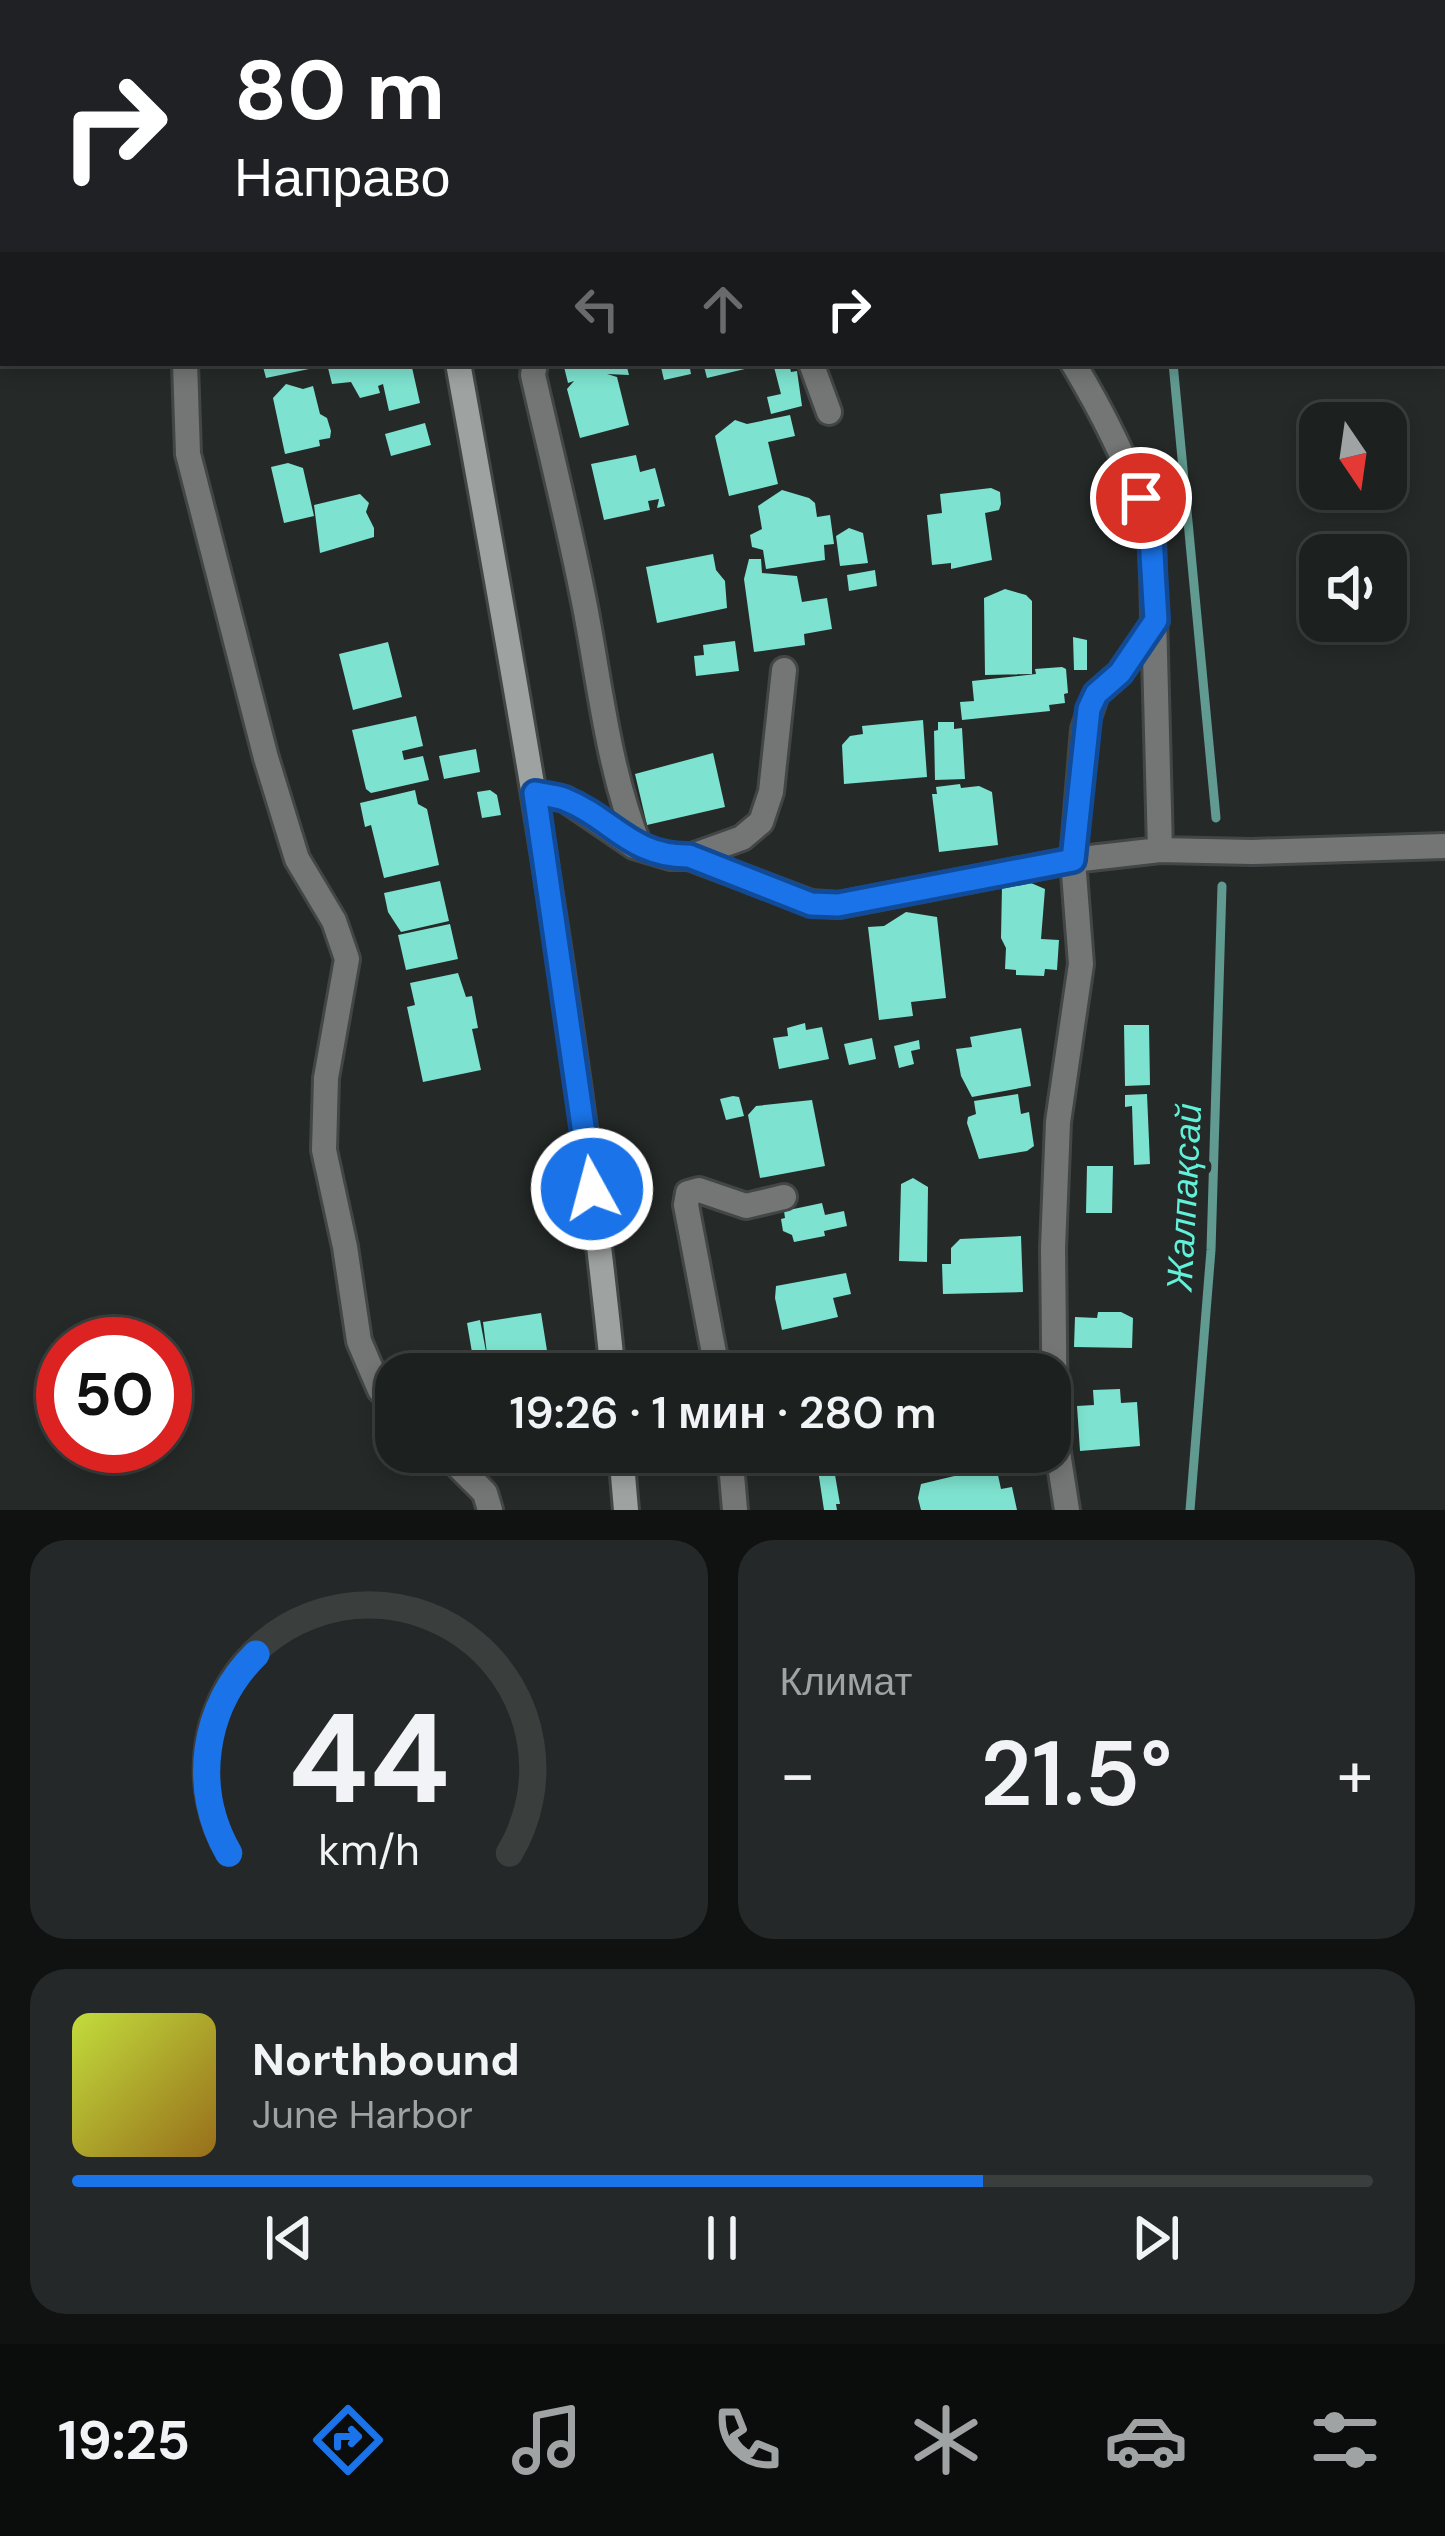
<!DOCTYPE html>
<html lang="ru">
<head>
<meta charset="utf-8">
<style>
	:root { --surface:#1c201f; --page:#252828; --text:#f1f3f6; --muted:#a0a3a4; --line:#3a3e3d; --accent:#1a73e8 }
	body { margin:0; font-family:"DM Sans",sans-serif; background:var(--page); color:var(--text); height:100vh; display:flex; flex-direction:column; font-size:45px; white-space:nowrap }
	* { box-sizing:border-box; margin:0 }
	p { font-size:39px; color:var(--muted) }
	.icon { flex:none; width:66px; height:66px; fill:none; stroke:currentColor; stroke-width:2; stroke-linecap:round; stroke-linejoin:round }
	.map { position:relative; height:1510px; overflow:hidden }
	.drawer { display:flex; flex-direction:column; gap:30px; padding:30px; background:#0f1211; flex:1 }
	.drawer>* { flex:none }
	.top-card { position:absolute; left:0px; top:0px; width:1446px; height:366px; box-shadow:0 6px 18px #0003,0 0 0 3px var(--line); background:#202124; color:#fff; overflow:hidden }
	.needle { width:78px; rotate:167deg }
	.buttons { position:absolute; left:1299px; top:402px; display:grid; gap:24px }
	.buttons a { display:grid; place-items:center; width:108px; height:108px; border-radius:24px; background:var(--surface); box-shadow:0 6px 18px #0003,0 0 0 3px var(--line); font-size:60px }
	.speed { position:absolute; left:36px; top:1317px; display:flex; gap:24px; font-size:60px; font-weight:700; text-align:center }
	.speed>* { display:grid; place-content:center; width:156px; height:156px; border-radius:50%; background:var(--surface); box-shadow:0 6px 18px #0003,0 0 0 3px var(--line); line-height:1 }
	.speed .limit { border:18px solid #d22; background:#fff; color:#111 }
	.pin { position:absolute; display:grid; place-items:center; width:102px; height:102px; color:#fff; margin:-51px; border:6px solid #fff; border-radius:50%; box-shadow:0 3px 12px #0007 }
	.me { position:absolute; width:132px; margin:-66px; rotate:353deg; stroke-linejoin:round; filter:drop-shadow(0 0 9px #0008) }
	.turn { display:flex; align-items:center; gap:42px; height:252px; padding:0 36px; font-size:54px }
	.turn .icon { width:156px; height:156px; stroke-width:2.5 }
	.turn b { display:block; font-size:84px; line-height:102px }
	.lanes { display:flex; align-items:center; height:114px; padding:0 36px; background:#0003; justify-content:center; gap:60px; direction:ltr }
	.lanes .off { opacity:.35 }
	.big { font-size:90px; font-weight:600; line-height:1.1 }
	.drawer .tile { flex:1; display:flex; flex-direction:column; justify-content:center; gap:18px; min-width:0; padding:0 42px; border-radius:36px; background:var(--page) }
	.drawer .dial { align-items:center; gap:0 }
	.dial svg { height:312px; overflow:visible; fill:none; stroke:var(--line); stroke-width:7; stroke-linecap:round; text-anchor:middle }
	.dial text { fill:var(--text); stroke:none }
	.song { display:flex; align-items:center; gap:36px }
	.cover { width:144px; height:144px; border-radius:18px; background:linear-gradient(135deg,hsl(70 70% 55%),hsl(40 70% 35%)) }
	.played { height:12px; border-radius:6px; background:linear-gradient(90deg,var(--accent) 70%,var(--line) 70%) }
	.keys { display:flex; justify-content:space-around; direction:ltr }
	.heat { display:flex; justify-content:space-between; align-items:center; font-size:66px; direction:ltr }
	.drawer .tiles { flex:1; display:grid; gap:30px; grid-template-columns:1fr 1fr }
	.tile:last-child { grid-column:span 2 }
	.trip { position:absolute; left:375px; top:1353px; width:696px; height:120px; border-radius:36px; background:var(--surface); box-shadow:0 6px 18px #0003,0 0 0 3px var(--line); font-weight:600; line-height:120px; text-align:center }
	.tabs { display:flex; height:192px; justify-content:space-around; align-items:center; background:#0b0d0c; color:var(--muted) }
	.tabs .icon { width:84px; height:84px }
	.tabs .on { color:var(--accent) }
	.tabs b { font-size:54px; color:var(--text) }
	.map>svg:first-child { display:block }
</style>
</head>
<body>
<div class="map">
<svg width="1445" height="1510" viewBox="0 0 1445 1510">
	<rect width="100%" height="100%" fill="#252a29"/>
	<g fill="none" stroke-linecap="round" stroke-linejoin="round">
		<!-- stream -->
		<path stroke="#619a90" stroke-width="9" d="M1137,0l1,3
			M1173,363l43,455
			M1190,1510l21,-260 11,-364"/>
	</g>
	<!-- building -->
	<path fill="#7de2cf" d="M262,363h46l1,6 -43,9z
		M341,363l1,6 12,-3 -1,-3h58l9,40 -31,8 -6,-27 -5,2 2,7 -20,5 -9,-16 -19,2 -5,-20z
		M563,363h63l3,12 -22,-1 10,3 12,48 -49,13 -13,-49 7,-8 -6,2z
		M660,363h29l2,11 -27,6z
		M703,363h45l1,5 -42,10z
		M789,363l2,9 6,-1 5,35 -31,8 -4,-17 14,-3 -7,-27z
		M286,384l17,5 10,-3 7,28 7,4 4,13 -1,7 -11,2 1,6 -35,8 -12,-56z
		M790,415l5,21 -27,6 10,42 -49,12 -14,-60 20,-16 12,4z
		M425,423l6,22 -40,11 -6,-22z
		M636,455l4,17 15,-4 10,38 -8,2 2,-9 -11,2 2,9 -46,10 -13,-56z
		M288,463l15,5 11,48 -30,7 -13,-56z
		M991,488l9,4 1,12 -2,6 -14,3 7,47 -41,9v-6l-19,2 -5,-50 15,-2 -2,-19z
		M782,490l27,8 6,5 2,14 13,-2 4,29 -10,1 1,15 -59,9 -3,-19 -11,-3 -2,-12 12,-6 -4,-23z
		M360,494l9,9 -3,9 8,16v9l-54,16 -6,-48z
		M849,528l14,5 5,30 -28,3 -4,-30z
		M713,554l3,16 9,11 2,27 -70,15 -11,-56z
		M749,559h12l1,14 35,3 5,26 25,-4 5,31 -28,5 1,11 -51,7 -10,-73z
		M875,570l2,16 -28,5 -2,-16z
		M1005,589l21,6 6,6v73l-47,1 -1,-77z
		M1073,637l14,3v30h-13z
		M735,641l4,30 -43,5 -2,-20 10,-1 -1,-10z
		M388,642l14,55 -49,13 -14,-56z
		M1062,667l4,2 2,24 -4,1 1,9 -16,2 1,6 -88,9 -2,-18 14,-1 -2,-20 64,-7 -1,-5z
		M416,716l7,30 -21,5 2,9 19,-4 6,24 -58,13 -5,-4 -14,-59z
		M923,720l4,57 -83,7 -2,-39 8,-9 13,-2 -1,-8z
		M938,722h16v7l8,-1 3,51 -30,1 -1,-49 4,-1z
		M476,749l4,23 -36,7 -5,-23z
		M713,753l12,54 -78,18 -12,-51z
		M960,784l1,4 18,-2 13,6 6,53 -59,7 -7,-58h5l-1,-7z
		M415,790l3,14 9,5 12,56 -55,13 -13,-53 -6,2 -5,-24z
		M490,790l7,5 4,20 -19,3 -5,-26z
		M1024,880l21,9 -4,50 18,1 -2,30 -12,-1 -1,7 -28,-1v-5l-11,-1 1,-21 -5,-10 1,-52z
		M440,881l9,40 -48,11 -13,-20 -4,-19z
		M906,912l31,5 9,81 -35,4 2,14 -34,4 -11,-93 16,-1z
		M450,924l8,35 -52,11 -8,-35z
		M458,973l8,24 6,-1 6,32 -6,1 9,41 -58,12 -16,-75 8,-2 -5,-22z
		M805,1023l1,7 16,-3 7,32 -50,10 -6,-31 15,-2 -1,-8z
		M1124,1025h25l1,60 -25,1z
		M1021,1028l10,58 -59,11 -11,-21 -5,-27 16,-2 -2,-10z
		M872,1038l4,21 -27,6 -5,-21z
		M919,1040l1,9 -9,2 3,13 -15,4 -5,-22z
		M1018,1094l3,20 8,-2 5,34 -7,5 -48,8 -12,-36 1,-6 8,-3 -2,-13z
		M1147,1094l3,70 -16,1 -2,-59 -7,1v-12z
		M733,1096l6,1 5,19 -18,4 -6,-21z
		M812,1100l13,66 -65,12 -12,-63 8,-9z
		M1087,1166h26l-1,47h-26z
		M913,1178l15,9 -1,75 -28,-1 2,-77z
		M822,1203l3,12 19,-4 3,15 -23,5 1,5 -31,6 -2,-7 -9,-4 -2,-12 4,-1 -1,-7z
		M1021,1236l2,56 -80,2 -1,-30h9v-16l9,-9z
		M846,1273l5,21 -18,4 5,19 -56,13 -7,-32 1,-12z
		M1098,1312h23l12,6 -1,30 -58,-1 1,-30 22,1z
		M541,1313l8,50 -58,10 -1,-10 -3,6 -12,1 -8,-47 13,-3 8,42 -5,-40z
		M905,1356h25l-1,18h-25z
		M1120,1389l1,14 16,-1 3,44 -60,5 -3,-45 17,-1 -1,-15z
		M996,1466l5,23 11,-2 5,23h-96l-3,-12 3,-14z
		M834,1469l6,35h-4l1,6h-13l-6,-40z"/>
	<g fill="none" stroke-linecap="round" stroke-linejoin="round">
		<!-- minor casing -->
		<g stroke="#424646" stroke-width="30">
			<path id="minor" d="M78,0l1,3
				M989,0l1,3
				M1062,0v3
				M185,363l3,91 78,304 31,101 37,62 13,38 -21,119 -2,72 21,97 14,94 21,49 16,15
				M535,363l-2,12c18,79 38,158 53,237 15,80 23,160 54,236
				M811,363l18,49
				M1073,363c33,55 62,112 79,174l8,313
				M535,793l30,6 69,47 37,11h18l53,-19 19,-16 10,-30 13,-122
				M689,857l122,46 28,2 234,-45 87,-10 92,2 193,-6
				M718,1374l-32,-169 2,-12 11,-3 47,16 38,-9
				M444,1452l41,41 5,17
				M730,1452l5,58
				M1067,1510l-12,-77 -2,-185 5,-126 23,-158 -8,-104 11,-131 12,-35 24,-21 36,-53"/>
		</g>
		<!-- secondary casing -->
		<g stroke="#424646" stroke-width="30">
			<path id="secondary" d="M386,0l1,3
				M458,363c61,336 121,671 155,1011
				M621,1452l5,58"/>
		</g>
		<!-- minor -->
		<use href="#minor" stroke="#747675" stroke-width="24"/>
		<!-- secondary -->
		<use href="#secondary" stroke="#9ea2a1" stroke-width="24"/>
	</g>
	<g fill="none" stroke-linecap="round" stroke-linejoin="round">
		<!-- route casing -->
		<g stroke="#114b97" stroke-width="30">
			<path id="route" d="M592,1189l-57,-396c9,2 21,3 29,6 48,19 67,58 125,57l122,48 27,1 235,-45 16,-151 7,-15 24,-21 36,-53 -5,-83 -10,-39"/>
		</g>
		<!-- route -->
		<use href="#route" stroke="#1a73e8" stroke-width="21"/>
	</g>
	<g text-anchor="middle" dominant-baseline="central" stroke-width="12" stroke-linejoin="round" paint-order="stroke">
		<!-- water labels -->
		<g font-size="36" font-style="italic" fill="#60f1d8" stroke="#252a29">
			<text transform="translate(1184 1197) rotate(-87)">Жалпақсай</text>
		</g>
	</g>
</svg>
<div class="buttons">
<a><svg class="needle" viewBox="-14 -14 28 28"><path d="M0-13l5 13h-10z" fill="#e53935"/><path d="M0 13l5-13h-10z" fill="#a0a3a4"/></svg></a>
<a><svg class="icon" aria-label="sound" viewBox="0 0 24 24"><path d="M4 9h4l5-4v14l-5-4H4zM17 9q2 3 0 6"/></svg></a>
</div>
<div class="speed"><div class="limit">50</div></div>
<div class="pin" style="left:1141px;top:498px;background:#d93025"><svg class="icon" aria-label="arrive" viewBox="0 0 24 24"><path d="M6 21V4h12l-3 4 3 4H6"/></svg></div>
<svg class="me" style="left:592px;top:1189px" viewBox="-20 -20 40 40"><circle r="17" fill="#1a73e8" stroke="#fff" stroke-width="3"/><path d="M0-11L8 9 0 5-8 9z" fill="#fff"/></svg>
<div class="trip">19:26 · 1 мин · 280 m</div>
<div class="top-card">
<div class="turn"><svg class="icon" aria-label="right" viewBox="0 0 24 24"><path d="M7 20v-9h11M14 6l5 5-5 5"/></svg><div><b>80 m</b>Направо</div></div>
<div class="lanes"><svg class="icon off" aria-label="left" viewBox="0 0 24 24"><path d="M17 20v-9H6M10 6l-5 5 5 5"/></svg><svg class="icon off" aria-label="ahead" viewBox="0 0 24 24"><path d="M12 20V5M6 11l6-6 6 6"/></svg><svg class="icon" aria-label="right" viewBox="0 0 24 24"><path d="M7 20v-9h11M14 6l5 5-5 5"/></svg></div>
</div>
</div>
<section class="drawer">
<div class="tiles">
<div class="tile dial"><svg viewBox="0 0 100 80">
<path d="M14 69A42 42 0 1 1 86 69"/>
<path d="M14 69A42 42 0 0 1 21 18" stroke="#1a73e8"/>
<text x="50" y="56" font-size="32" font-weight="700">44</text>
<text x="50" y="72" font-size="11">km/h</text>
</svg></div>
<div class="tile"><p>Климат</p>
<div class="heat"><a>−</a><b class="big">21.5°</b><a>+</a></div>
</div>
<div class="tile">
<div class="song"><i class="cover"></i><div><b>Northbound</b><p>June Harbor</p></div></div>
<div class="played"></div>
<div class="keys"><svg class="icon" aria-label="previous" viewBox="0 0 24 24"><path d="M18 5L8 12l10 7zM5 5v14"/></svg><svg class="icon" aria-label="pause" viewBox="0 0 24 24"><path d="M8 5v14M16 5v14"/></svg><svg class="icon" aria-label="next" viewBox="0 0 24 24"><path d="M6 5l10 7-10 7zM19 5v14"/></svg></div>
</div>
</div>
</section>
<nav class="tabs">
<b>19:25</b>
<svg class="icon on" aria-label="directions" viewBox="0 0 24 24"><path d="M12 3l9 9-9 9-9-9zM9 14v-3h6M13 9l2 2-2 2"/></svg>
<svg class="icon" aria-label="music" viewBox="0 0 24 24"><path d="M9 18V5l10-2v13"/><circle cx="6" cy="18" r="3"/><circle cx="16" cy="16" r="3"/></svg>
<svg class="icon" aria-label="phone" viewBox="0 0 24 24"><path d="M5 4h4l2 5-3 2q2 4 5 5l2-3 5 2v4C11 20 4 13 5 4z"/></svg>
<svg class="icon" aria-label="climate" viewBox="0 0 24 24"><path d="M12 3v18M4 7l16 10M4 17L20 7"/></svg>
<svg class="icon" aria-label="car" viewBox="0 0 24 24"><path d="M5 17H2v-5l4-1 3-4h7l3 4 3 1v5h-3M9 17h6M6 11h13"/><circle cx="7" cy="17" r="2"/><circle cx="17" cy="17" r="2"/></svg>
<svg class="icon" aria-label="filters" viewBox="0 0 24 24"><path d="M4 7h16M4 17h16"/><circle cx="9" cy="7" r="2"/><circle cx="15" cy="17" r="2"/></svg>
</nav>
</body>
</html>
